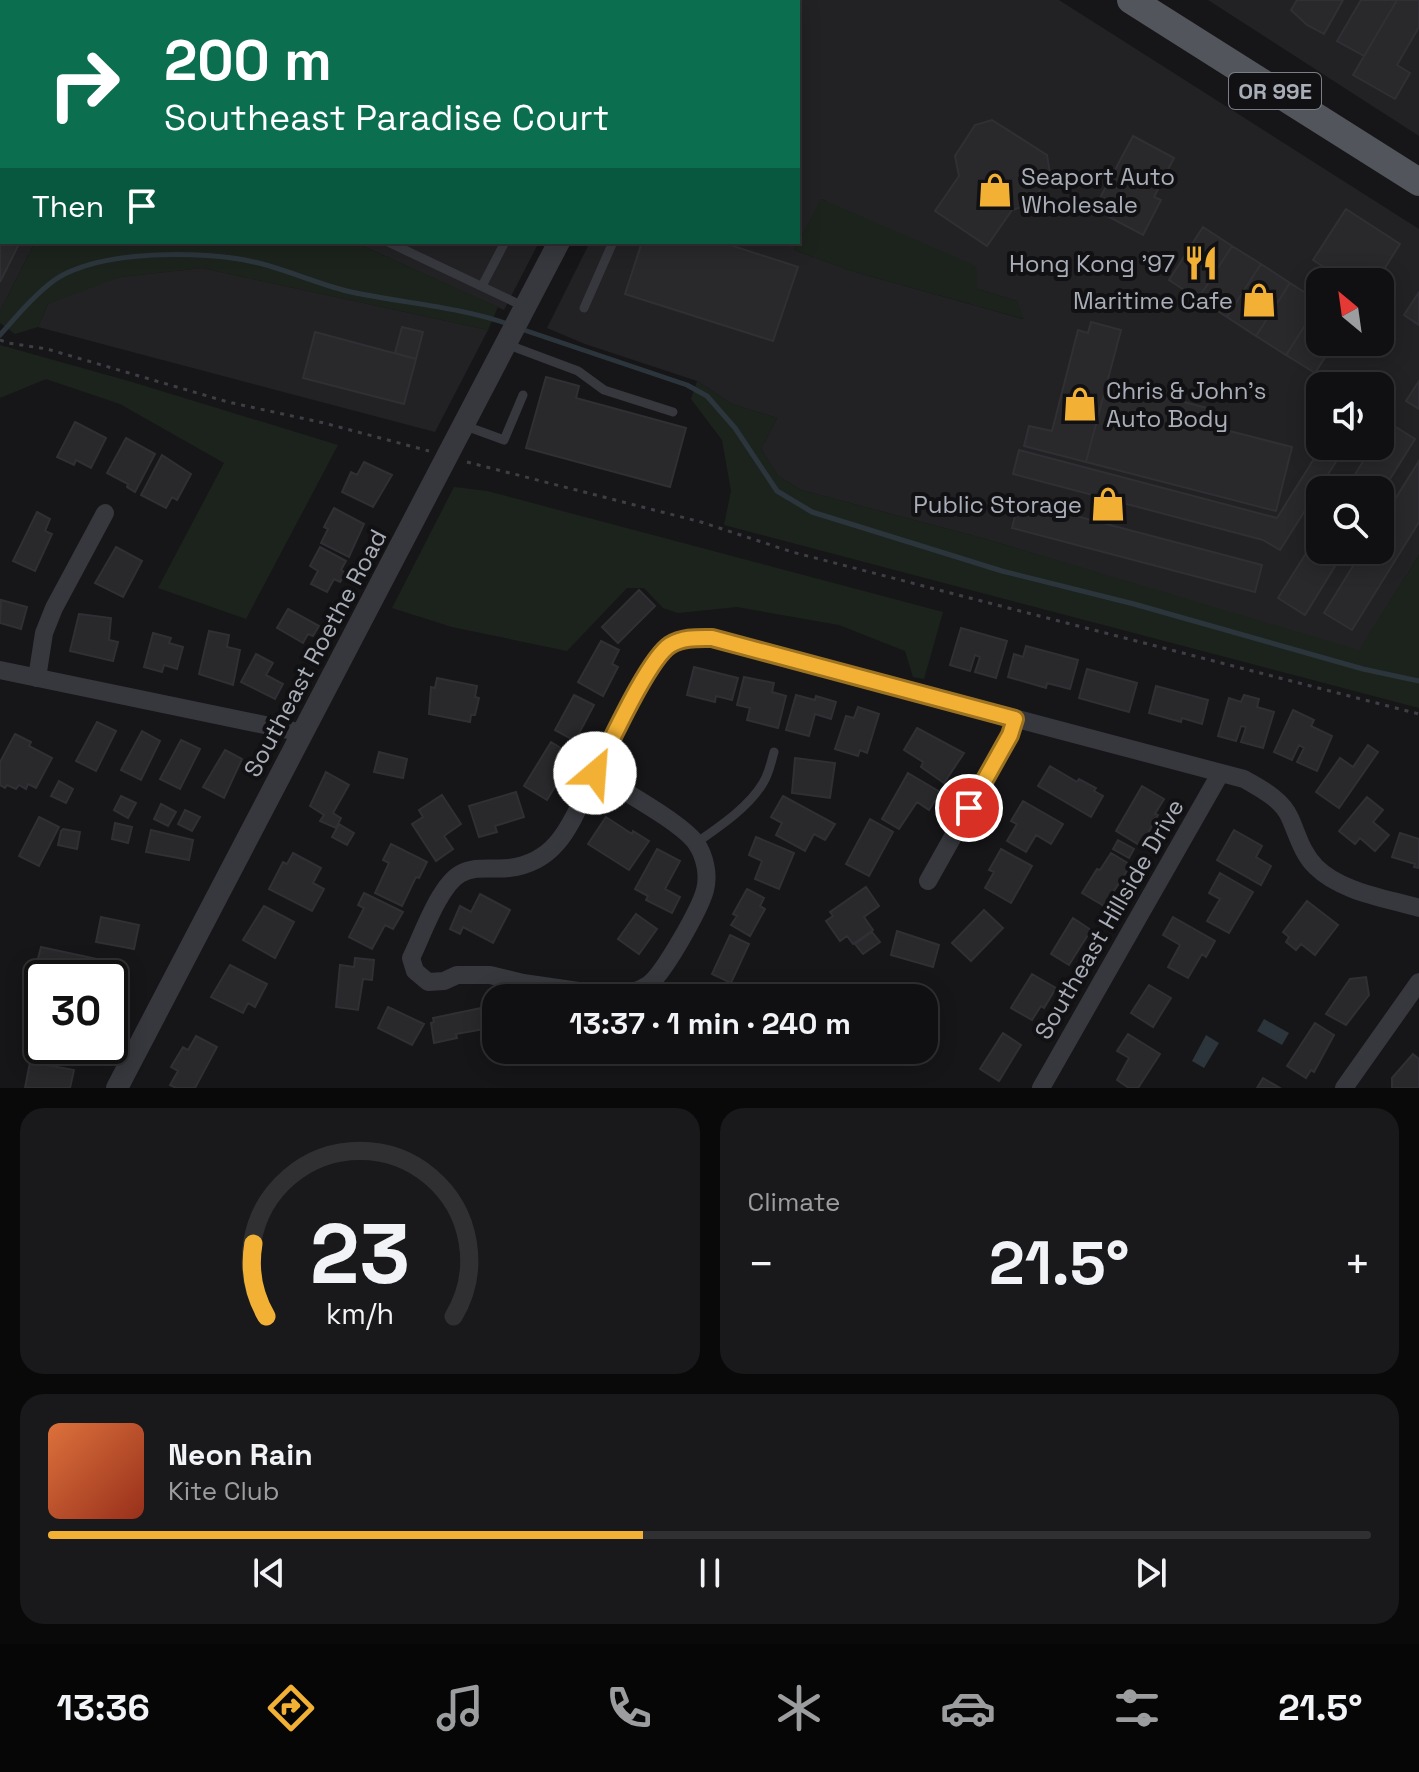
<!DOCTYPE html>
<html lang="en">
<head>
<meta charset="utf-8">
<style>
	:root { --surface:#101012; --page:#19191b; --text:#f1f3f6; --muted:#9c9d9f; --line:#303032; --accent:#f2b134 }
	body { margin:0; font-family:"Space Grotesk",sans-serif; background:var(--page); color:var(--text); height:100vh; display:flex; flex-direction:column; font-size:30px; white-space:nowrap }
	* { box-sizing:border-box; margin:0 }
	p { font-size:26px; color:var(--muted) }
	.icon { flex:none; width:44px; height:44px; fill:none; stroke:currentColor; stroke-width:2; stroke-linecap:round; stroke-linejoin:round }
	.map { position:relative; height:1088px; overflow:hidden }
	.drawer { display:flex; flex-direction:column; gap:20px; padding:20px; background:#09090a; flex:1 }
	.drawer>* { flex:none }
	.top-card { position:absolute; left:0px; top:0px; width:800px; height:244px; box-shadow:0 4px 20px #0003,0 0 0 2px var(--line); background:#0b6e4f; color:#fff; overflow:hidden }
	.needle { width:52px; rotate:331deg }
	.fabs { position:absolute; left:1306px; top:268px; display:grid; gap:16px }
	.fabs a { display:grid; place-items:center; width:88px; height:88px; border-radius:16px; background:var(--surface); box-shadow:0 4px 20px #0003,0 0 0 2px var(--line); font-size:40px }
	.speed { position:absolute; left:24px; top:960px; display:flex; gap:16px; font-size:40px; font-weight:700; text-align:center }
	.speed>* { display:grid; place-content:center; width:104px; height:104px; border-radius:50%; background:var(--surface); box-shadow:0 4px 20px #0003,0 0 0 2px var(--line); line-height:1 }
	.speed .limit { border:4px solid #111; border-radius:12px; background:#fff; color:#111 }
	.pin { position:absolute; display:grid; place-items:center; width:68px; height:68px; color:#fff; margin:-34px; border:4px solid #fff; border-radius:50%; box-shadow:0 2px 8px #0007 }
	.me { position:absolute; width:88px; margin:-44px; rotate:27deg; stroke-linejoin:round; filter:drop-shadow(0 0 6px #0008) }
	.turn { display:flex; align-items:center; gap:28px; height:168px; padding:0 32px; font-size:36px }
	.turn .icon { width:104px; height:104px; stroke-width:2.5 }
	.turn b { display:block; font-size:56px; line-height:68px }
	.then { display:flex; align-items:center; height:76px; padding:0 32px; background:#0003; gap:16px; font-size:30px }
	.big { font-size:60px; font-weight:800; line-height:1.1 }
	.drawer .tile { flex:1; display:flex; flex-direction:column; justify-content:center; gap:12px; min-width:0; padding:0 28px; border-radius:24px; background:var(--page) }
	.drawer .dial { align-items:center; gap:0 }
	.dial svg { height:208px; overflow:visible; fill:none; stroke:var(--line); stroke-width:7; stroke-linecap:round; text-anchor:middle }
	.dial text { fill:var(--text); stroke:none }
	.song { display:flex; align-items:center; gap:24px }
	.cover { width:96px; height:96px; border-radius:12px; background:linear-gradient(135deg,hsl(20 70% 55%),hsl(10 70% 35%)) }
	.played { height:8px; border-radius:4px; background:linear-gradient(90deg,var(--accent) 45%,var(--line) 45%) }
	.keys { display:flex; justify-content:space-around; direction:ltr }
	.heat { display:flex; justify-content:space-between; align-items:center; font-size:44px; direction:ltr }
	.drawer .tiles { flex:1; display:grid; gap:20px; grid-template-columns:1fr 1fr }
	.tile:last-child { grid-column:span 2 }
	.trip { position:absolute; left:482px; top:984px; width:456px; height:80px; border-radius:24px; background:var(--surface); box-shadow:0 4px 20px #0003,0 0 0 2px var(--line); font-weight:800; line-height:80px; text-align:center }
	.tab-bar { display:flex; height:128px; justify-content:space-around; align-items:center; background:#060607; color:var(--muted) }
	.tab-bar .icon { width:56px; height:56px }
	.tab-bar .on { color:var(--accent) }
	.tab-bar b { font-size:36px; color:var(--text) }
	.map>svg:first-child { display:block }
</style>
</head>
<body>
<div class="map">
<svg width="1419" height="1088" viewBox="0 0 1419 1088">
	<rect width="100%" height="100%" fill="#161618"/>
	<!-- built -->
	<path fill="#222225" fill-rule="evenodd" d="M0,0h156l-154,2v240h33l-35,69z
		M713,0h346l360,229v326l-60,96 -377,-113 -181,-48 -23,-14 -17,-27 16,-31 -45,-14 -35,-23 -112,-37 -38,-16 43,-86h208l-4,8 61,22 168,47 -6,-18 -39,-12 -156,-90 -24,43v-240h-86zM1320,282h60v60h-60zM1320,386h60v60h-60zM1320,490h60v60h-60z
		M1208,0h211v136z
		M354,242h185l-35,68z
		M202,268l286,62 -53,102 -397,-105 10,-23 38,-16 34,-11z"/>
	<!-- green -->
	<path fill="#1c231d" d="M821,199l155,67 2,23 39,12 7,18 -169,-47 -61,-22z
		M35,242h319l144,65 -10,23 -286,-62 -82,9 -72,27 -10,23 -23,7 -15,-11v-12z
		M0,345l132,37 206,63 -92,174 -88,-31 66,-125 -104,-59 -74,-25 -46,19z
		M697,381l35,23 45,14 -16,31 17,27 23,14 181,48 377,112 60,-95v153l-695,-183 7,-34 -9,-51 -31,-41z
		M454,487l33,4 456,121 -19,67 -11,-2 -8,-26 -66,-26 -102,-18 -59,6 -15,-5 -19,-20h-17l-60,63 -115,-24 -60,-19z"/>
	<!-- water -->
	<path fill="#2c353c" d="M1264,1019l25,14 -7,12 -25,-14z
		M1206,1035l13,8 -15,25 -12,-7z"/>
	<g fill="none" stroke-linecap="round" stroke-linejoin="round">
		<!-- stream -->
		<path stroke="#2c353c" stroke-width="5" d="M521,329l166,56 20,11 28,32 42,63 35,21 190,59 132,33 229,65 56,12
			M0,335c17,-19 35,-41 56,-56 45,-29 146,-29 198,-17 31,7 61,21 93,29 52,12 110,15 161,33"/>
	</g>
	<!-- building -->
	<path fill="#29292c" stroke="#303034" stroke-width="2" d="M1297,0h46l-19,34 -17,-9 -16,-15z
		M1361,0h36l-33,56 -27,-15z
		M1397,0h22v27l-22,38 13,8 -15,26 -42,-24z
		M992,120l55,35 3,18 -18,31 -20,6 -25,36 -52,-35 24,-35 -4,-20 20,-31z
		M1133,136l41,22 -20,39 7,3 -18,35 -49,-26z
		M1346,209l54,35 -24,38h-29l-34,-22z
		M0,227l2,15h18l-20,40z
		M1203,227l29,19 -34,53 -29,-19z
		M642,242h79l77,25 -25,74 -148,-47z
		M1232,246l29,18 -34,53 -29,-18z
		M1261,264l29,19 -34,53 -29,-19z
		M1290,283l30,19 -34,53 -30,-19z
		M1419,292v33l-15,-10z
		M1320,302v40h15l-20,31 -29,-18z
		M1091,322l30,8 -35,132 -62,-16 5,-20 23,5 26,-101 10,3z
		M402,327l21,5 -7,27 -21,-6z
		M315,332l101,27 -12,45 -101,-26z
		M546,377l33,9 -3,12 110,30 -16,59 -144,-39z
		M1419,381v28l-13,-8z
		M1107,382l100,26 -5,16 90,23 -16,64 -190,-49z
		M75,422l31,16 -15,30 -15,-8 -2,5 -17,-8z
		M1388,422l27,17 -35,56v-5h-35l28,-44h7v-11z
		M126,438l29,16 -20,38 -8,-5 1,-3 -21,-11z
		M1322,446h24l-66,104 -17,-10 -250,-66 6,-24 258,68z
		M162,455l29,19 -14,26 -5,-3 -6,11 -25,-13z
		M1419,461v61l-67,108 -28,-17 39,-63h17v-27z
		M364,462l28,13 -19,32 -31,-15 9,-20 6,3z
		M1019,501l243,64 -7,27 -243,-64z
		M334,508l30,16 -15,33 -28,-14 7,-14 -4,-2z
		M37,512l13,7 -5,12 7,3 -17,37 -22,-10z
		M1320,531v19h25l-40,65 -27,-17z
		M116,547l26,14 -19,36 -28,-14z
		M320,547l26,14 -5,9 5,3 -6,9 -6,-3 -7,13 -16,-8 7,-13 -8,-5z
		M639,590l16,16 -37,37 -16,-16z
		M1,600l26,7 -6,22 -21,-6z
		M288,609l31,17 -6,10 -5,-2 -5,9 -26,-15z
		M79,614l32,4 -2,22 9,2 -5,19 -43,-10z
		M961,628l46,13 -11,37 -21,-6 5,-15 -5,-2 -5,16 -20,-6z
		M209,631l20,4 -2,12 13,3 -7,35 -34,-11z
		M153,633l18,5 -2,5 14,4 -6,22 -13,-4 -2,7 -18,-5z
		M601,641l18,9 -7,14 6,3 -15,29 -25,-14z
		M1026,646l52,14 -8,29 -23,-6 -1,5 -38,-11 6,-23 9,3z
		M256,654l17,9 -7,12 17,9 -8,15 -34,-17z
		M694,667l44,11 -6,22 -16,-4 -1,6 -28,-7z
		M1087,669l50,14 -8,29 -50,-14z
		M744,677l30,6 -2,9 14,4 -8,32 -31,-8 3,-12 -13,-3z
		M437,678l40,8 -2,11 4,1 -4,17h-4l-1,7 -41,-8 2,-27 4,1z
		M1156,686l52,14 -6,24 -20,-6 -1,4 -32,-9z
		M574,695l20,10 -19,36 -20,-11z
		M796,695l19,5 1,-4 20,6 -5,17 -16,-5 -6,22 -23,-6z
		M1244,695l15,4 -2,8 17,5 -11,36 -22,-6 5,-15 -5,-1 -5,15 -18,-5 11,-38 12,4z
		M858,707l21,7 -12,39 -7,-3 -2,6 -23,-7 11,-33 8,2z
		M1293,710l21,10 -3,6 21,10 -15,35 -20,-9 7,-14 -5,-3 -7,15 -18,-8z
		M97,722l19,9 -20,40 -20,-10z
		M917,728l47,25 -20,30 -23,-16 2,-5 -19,-12z
		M142,731l18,10 -19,39 -20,-10z
		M15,734l16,8 -2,4 23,12 -16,30 -8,-4 -2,5 -7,-4 -3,4 -9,-4 -2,3 -5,-3v-23z
		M181,740l19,9 -20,40 -20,-10z
		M551,742l23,14 -27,44 -23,-14z
		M1368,745l10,7 -39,56 -23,-16 24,-34 13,9z
		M225,750l17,9 -18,39 -21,-11z
		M379,752l28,7 -4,19 -29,-6z
		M795,758l40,5 -5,35 -38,-5z
		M1050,766l27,16 2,-3 17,9 -2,3 9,5 -12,21 -53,-31z
		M326,772l23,13 -16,28 8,5 -5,10 -16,-7 4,-6 -14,-9z
		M908,773l32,19 -11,18 -12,-8 -18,27 -17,-10z
		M59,781l14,8 -7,14 -15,-7z
		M1142,786l22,13 -9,15 3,1 -17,31 -25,-15z
		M516,792l8,25 -29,9 2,6 -18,5 -10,-31z
		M442,795l19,29 -17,12 9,13 -17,12 -24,-37 11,-7 -4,-7z
		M121,796l15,7 -8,15 -14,-8z
		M783,796l52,28 -10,16 -11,-6 -9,17 -29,-16 6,-12 -11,-6z
		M1367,797l16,13 -10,12 16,13 -14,16 -15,-13 -5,6 -16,-13z
		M1023,801l40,23 -12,20 -15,-9 -10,17 -19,-11 10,-17 -6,-3z
		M161,804l15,8 -8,14 -14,-7z
		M185,810l15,7 -8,14 -14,-7z
		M39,817l20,10 -20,39 -20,-10z
		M606,817l26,17 1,-3 16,10 -20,29 -41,-26z
		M870,819l23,13 -24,44 -23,-12z
		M115,823l17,4 -4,16 -16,-4z
		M339,824l15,9 -7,12 -15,-8z
		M63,829l17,3 -3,17 -19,-4 3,-14z
		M151,830l42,10 -4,20 -43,-8z
		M1234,830l28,16 -6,11 15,9 -10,19 -44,-25z
		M1400,833l19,6v29l-5,-1 1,-3 -23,-7z
		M756,837l38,16 -15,36 -24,-10 7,-18 -13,-6z
		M1118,840l16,9 -5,9 -16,-9z
		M391,844l36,18 -8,16 -3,-1 -14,29 -27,-13 14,-30 -6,-3z
		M657,849l23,12 -15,28 15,8 -8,16 -26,-13 2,-4 -13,-7z
		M1001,849l31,17 -21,37 -26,-15 9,-16 -5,-2z
		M293,853l28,15 -8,15 11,6 -12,22 -43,-22 14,-27 4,2z
		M1111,853l20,12 -27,41 -22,-13 15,-24 3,1z
		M1220,873l33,19 -24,41 -22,-12 13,-22 -11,-6z
		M866,887l13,19 -15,11 9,13 -20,14 -6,-8 -7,5 -14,-20 7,-5 -3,-4z
		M747,889l17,9 -4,8 5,3 -15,27 -19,-11 6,-9 -4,-2z
		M364,893l39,19 -10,17 -8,-4 -13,24 -23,-12 15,-29 -6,-3z
		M480,894l30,16 -17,33 -30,-16 -3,7 -10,-5 10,-23 11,6z
		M1307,901l31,24 -23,30 -14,-11 -5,6 -10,-8 3,-5 -6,-5z
		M264,906l30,16 -19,36 -32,-18z
		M984,910l19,18 -32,33 -19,-18z
		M636,914l21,15 -18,25 -21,-15z
		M101,917l38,8 -5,24 -38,-7z
		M1173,917l42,24 -9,16 -4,-3 -14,24 -20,-11 12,-22 -17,-10z
		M1073,918l18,12 -22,35 -18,-11z
		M897,931l42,14 -6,22 -42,-12z
		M872,932l8,10 -17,12 -8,-10z
		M730,935l19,9 -18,39 -19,-9z
		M41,947l56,12 -3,14h3l-1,5h-42l-20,-4z
		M355,958l19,2 -2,20 -9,-1 -5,31 -22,-3 4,-42 14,2z
		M230,965l37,19 -12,23 -7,-4 -5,10 -32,-16z
		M1032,974l24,14 -12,20 -3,-2 -9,14 -21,-12z
		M1366,977l3,18 -23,30 -20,-11 24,-35z
		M1149,985l22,13 -18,29 -22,-14z
		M697,987l12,11h-23z
		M388,1007l36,17 -12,21 -34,-17z
		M486,1007l4,21 -34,6 1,4 -23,5 -3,-20 3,-1 -1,-4z
		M1315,1023l19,12 -20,37 -3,-2 -5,8 -19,-12z
		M1003,1033l18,12 -22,36 -19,-12z
		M1128,1034l32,20 -22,34h-9l-12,-8 12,-22 -12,-7z
		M196,1036l21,11 -22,41h-19l-6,-3 8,-14 -7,-4 12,-20 5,3z
		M1413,1054l6,5v29h-27v-10z
		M30,1062l44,8 -4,18h-45z
		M1263,1078l17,10h-23z"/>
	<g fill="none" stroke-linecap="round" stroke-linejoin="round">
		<!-- path -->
		<path stroke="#3d3f44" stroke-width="3" stroke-dasharray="4 6" stroke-linecap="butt" d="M0,340l8,3 39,6 181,53 96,21 105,28
			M467,462l234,60 91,30 627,162"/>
		<!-- service -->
		<path stroke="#37383d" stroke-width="9" d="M107,2l1,-2
			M0,141l2,1
			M388,242l137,65
			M482,286l23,-44
			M584,308l29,-66
			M506,344l72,27 26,19 69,22
			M463,425l41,15 19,-45
			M696,843c23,-16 53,-36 67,-60 6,-9 8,-21 11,-31"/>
		<!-- minor -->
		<path stroke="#37383d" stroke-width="18" d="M0,670l303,63
			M37,678l7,-45 10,-25 51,-95
			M595,773c14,-27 52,-114 75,-128 13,-8 28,-7 42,-7l532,141c17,10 38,20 46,39 8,18 12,35 26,49 25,25 70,31 103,41
			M595,773c24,16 86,49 101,70 9,13 13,32 9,47 -5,19 -42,85 -57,95 -11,7 -23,10 -35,11l-90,-13 -33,-8h-33l-13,6 -16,1 -13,-11 -4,-13c11,-22 28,-72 49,-84 15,-9 33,-4 49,-6 53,-6 64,-52 86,-95z
			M928,881l82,-146 5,-16
			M1041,1088l179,-314
			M1344,1088l75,-106"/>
		<!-- tertiary -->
		<path stroke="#37383d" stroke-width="22" d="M685,2l1,-2
			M117,1088l442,-846"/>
		<!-- primary -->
		<path stroke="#53555c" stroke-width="28" d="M1131,0l288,182"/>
	</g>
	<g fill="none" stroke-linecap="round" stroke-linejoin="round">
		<!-- route casing -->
		<g stroke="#9d7322" stroke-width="20">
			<path id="route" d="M595,773c14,-27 53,-114 75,-128 13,-8 28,-7 42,-7l303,81 -5,16 -41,73"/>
		</g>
		<!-- route -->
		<use href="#route" stroke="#f2b134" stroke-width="14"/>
	</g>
	<!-- icons -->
	<defs>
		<g id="shop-bare" transform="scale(2.76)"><path d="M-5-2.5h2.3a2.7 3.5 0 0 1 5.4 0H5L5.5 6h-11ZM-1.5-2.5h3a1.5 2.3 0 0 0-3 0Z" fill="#f2b134" stroke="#111113" stroke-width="2.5" paint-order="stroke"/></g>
		<g id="restaurant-bare" transform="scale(2.76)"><path d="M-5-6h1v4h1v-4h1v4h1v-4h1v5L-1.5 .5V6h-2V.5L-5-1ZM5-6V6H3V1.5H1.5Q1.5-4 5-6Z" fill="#f2b134" stroke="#111113" stroke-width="2.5" paint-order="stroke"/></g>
	</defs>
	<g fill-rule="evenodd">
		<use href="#shop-bare" x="995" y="190"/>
		<use href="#restaurant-bare" x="1201" y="263"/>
		<use href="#shop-bare" x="1259" y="300"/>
		<use href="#shop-bare" x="1080" y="404"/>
		<use href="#shop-bare" x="1108" y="504"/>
	</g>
	<g text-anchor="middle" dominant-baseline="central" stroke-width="8" stroke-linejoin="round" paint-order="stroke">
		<!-- shield labels -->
		<rect fill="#111113" stroke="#7b7e86" stroke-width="2" x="1229" y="73" width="92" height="36" rx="6"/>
		<g font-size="22" font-weight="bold" fill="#a8adb8">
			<text x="1275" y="91">OR 99E</text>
		</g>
		<!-- poi labels -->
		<g font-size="24" fill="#a8adb8" stroke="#111113" text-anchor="end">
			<text x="1021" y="176" text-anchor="start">Seaport Auto<tspan x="1021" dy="28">Wholesale</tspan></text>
			<text x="1175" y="263">Hong Kong '97</text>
			<text x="1233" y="300">Maritime Cafe</text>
			<text x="1106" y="390" text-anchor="start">Chris &amp; John's<tspan x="1106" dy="28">Auto Body</tspan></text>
			<text x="1082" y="504">Public Storage</text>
		</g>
		<!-- street labels -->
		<g font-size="24" fill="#a8adb8" stroke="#111113">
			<text transform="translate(315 653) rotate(-62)">Southeast Roethe Road</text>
			<text transform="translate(1109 919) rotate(-60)">Southeast Hillside Drive</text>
		</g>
	</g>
</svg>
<div class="fabs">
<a><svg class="needle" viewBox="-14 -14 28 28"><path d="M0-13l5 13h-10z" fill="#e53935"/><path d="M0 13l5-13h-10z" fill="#9c9d9f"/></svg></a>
<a><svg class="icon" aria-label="sound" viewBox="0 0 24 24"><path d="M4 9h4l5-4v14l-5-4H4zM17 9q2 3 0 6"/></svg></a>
<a><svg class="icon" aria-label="search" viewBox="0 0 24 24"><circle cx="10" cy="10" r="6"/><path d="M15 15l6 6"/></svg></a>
</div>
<div class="speed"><div class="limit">30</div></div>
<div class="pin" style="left:969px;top:808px;background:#d93025"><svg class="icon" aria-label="arrive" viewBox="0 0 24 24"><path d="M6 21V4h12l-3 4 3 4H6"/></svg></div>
<svg class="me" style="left:595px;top:773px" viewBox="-20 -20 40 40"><circle r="19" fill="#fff"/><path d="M0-13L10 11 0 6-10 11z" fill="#f2b134"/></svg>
<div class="trip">13:37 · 1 min · 240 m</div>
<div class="top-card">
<div class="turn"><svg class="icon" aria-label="right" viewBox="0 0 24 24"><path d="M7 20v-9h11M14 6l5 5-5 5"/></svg><div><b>200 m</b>Southeast Paradise Court</div></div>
<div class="then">Then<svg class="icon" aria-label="arrive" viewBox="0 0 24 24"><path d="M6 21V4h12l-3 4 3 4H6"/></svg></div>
</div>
</div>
<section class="drawer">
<div class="tiles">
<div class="tile dial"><svg viewBox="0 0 100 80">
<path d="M14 69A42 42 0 1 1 86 69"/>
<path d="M14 69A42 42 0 0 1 9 41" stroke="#f2b134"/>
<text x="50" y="56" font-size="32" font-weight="700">23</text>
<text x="50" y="72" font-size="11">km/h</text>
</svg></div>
<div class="tile"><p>Climate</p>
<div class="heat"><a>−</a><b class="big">21.5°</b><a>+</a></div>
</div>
<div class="tile">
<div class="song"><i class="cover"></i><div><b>Neon Rain</b><p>Kite Club</p></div></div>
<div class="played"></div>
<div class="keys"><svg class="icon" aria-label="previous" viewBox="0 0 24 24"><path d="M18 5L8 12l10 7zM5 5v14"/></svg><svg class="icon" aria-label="pause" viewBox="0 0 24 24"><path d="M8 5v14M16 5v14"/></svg><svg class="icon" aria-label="next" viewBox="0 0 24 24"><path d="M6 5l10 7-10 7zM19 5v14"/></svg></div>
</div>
</div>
</section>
<nav class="tab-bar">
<b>13:36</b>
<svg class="icon on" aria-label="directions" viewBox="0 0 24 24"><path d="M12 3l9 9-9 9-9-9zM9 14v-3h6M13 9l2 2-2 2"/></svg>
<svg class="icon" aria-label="music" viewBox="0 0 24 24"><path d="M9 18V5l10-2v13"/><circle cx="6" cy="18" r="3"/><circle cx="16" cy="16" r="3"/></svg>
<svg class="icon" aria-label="phone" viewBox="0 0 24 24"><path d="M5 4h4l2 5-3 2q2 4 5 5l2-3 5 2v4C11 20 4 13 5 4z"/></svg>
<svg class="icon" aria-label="climate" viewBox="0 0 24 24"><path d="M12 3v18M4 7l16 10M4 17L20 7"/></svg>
<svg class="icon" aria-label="car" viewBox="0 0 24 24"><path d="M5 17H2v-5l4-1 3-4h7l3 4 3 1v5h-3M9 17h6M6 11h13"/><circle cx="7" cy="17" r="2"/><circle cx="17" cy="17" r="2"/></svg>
<svg class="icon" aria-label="filters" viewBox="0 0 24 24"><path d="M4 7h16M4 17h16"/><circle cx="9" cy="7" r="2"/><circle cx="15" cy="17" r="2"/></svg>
<b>21.5°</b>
</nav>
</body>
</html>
